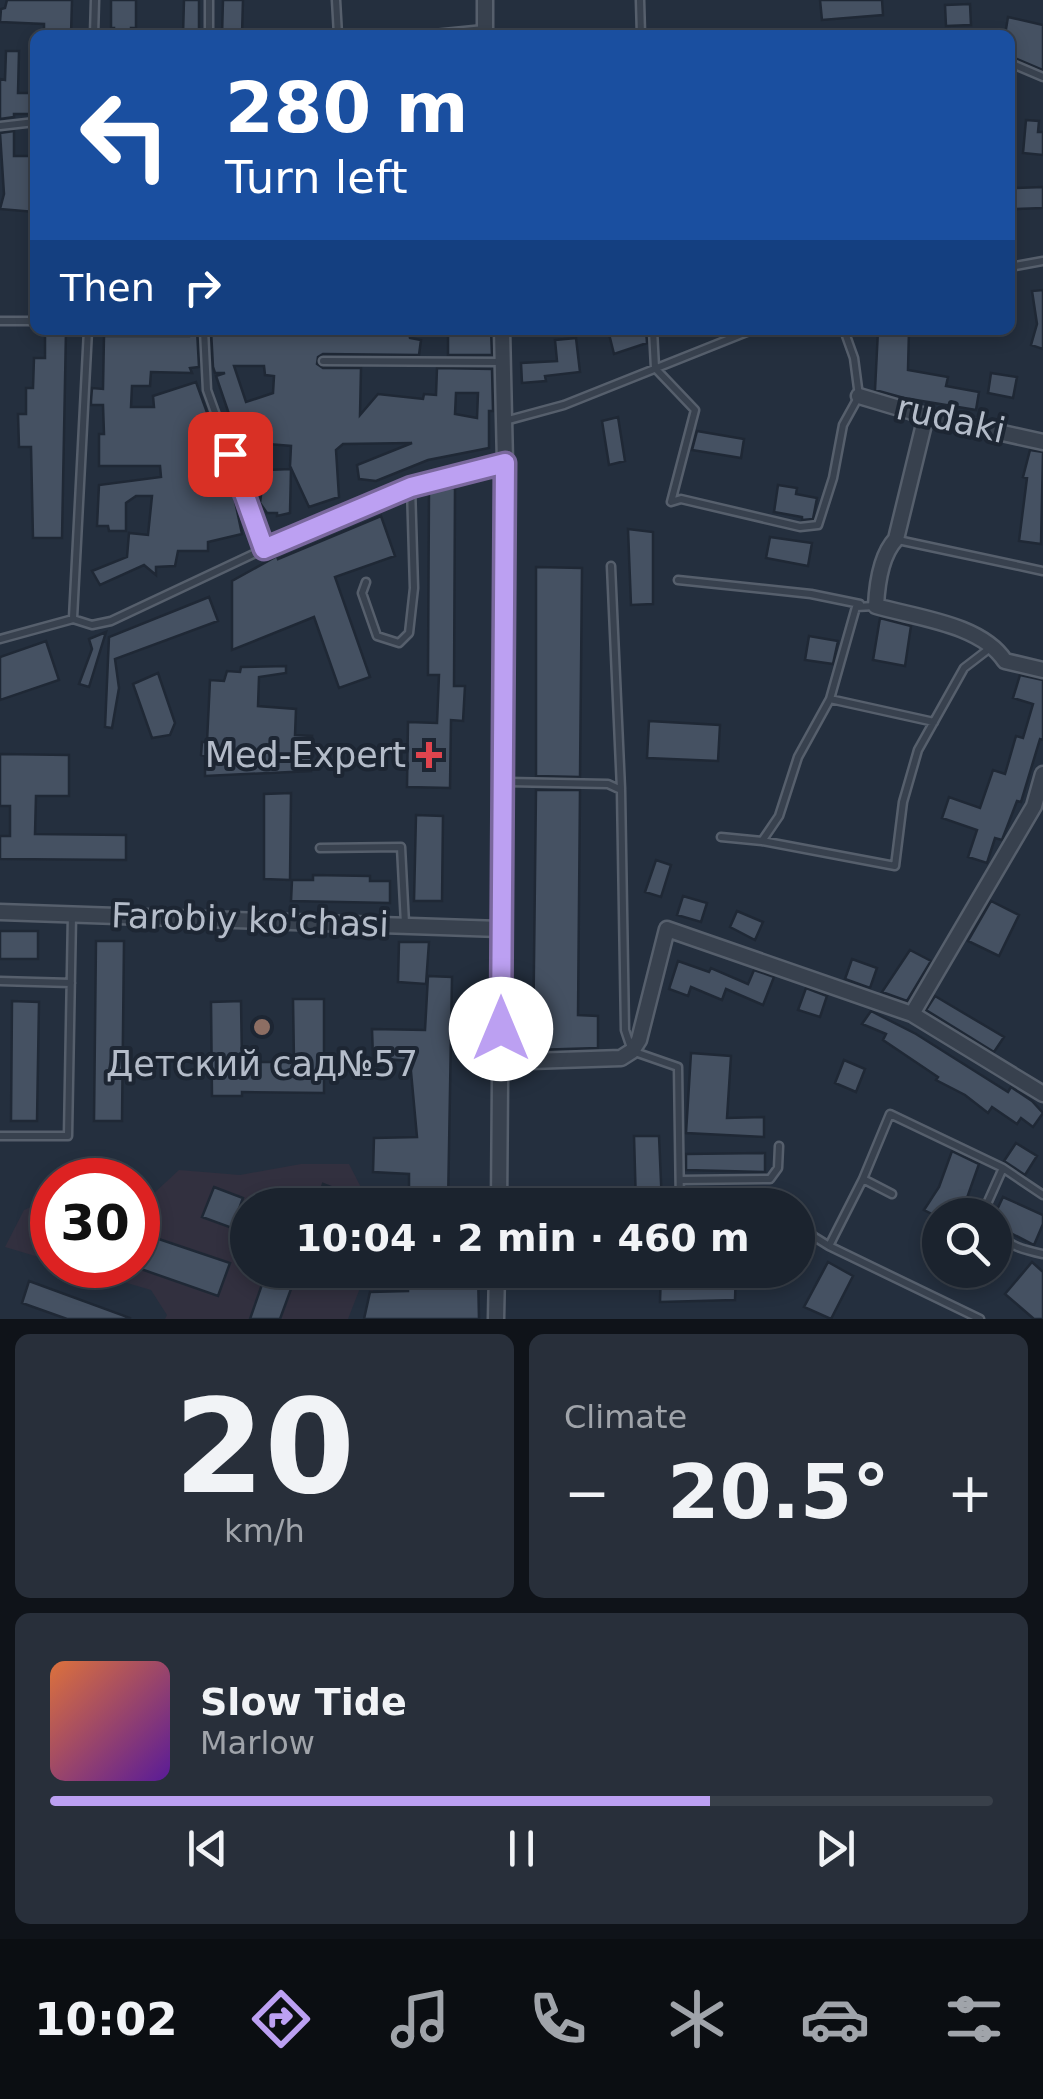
<!DOCTYPE html>
<html lang="en">
<head>
<meta charset="utf-8">
<style>
	:root { --surface:#1b232e; --page:#282f3a; --text:#f1f3f6; --muted:#a0a4aa; --line:#39404a; --accent:#bca0f2 }
	body { margin:0; font-family:"DejaVu Sans",sans-serif; background:var(--page); color:var(--text); height:100vh; display:flex; flex-direction:column; font-size:38px; white-space:nowrap }
	* { box-sizing:border-box; margin:0 }
	p { font-size:32px; color:var(--muted) }
	.icon { flex:none; width:55px; height:55px; fill:none; stroke:currentColor; stroke-width:2; stroke-linecap:round; stroke-linejoin:round }
	.map { position:relative; height:1319px; overflow:hidden }
	.side { display:flex; flex-direction:column; gap:15px; padding:15px; background:#0f1319; flex:1 }
	.side>* { flex:none }
	.guide { position:absolute; left:30px; top:30px; width:985px; height:305px; border-radius:15px; box-shadow:0 5px 15px #0003,0 0 0 2px var(--line); background:#1a4fa0; color:#fff; overflow:hidden }
	.buttons { position:absolute; left:922px; top:1198px; display:grid; gap:20px }
	.buttons a { display:grid; place-items:center; width:90px; height:90px; border-radius:50%; background:var(--surface); box-shadow:0 5px 15px #0003,0 0 0 2px var(--line); font-size:50px }
	.speed { position:absolute; left:30px; top:1158px; display:flex; gap:20px; font-size:50px; font-weight:700; text-align:center }
	.speed>* { display:grid; place-content:center; width:130px; height:130px; border-radius:50%; background:var(--surface); box-shadow:0 5px 15px #0003,0 0 0 2px var(--line); line-height:1 }
	.speed .limit { border:15px solid #d22; background:#fff; color:#111 }
	.pin { position:absolute; display:grid; place-items:center; width:85px; height:85px; color:#fff; margin:-42px; border-radius:20px; box-shadow:0 5px 15px #0006 }
	.me { position:absolute; width:110px; margin:-55px; rotate:0deg; stroke-linejoin:round; filter:drop-shadow(0 0 8px #0008) }
	.turn { display:flex; align-items:center; gap:35px; height:210px; padding:0 30px; font-size:45px }
	.turn .icon { width:130px; height:130px; stroke-width:2.5 }
	.turn b { display:block; font-size:70px; line-height:85px }
	.then { display:flex; align-items:center; height:95px; padding:0 30px; background:#0003; gap:20px; font-size:38px }
	.big { font-size:75px; font-weight:700; line-height:1.1 }
	.side .tile { flex:1; display:flex; flex-direction:column; justify-content:center; gap:15px; min-width:0; padding:0 35px; border-radius:15px; background:var(--page) }
	.side .dial { align-items:center; gap:0 }
	.dial b { font-size:130px; line-height:1 }
	.song { display:flex; align-items:center; gap:30px }
	.cover { width:120px; height:120px; border-radius:15px; background:linear-gradient(135deg,hsl(20 70% 55%),hsl(270 70% 35%)) }
	.played { height:10px; border-radius:5px; background:linear-gradient(90deg,var(--accent) 70%,var(--line) 70%) }
	.keys { display:flex; justify-content:space-around; direction:ltr }
	.heat { display:flex; justify-content:space-between; align-items:center; font-size:55px; direction:ltr }
	.side .tiles { flex:1; display:grid; gap:15px; grid-template-columns:1fr 1fr }
	.tile:last-child { grid-column:span 2 }
	.trip { position:absolute; left:230px; top:1188px; width:585px; height:100px; border-radius:50px; background:var(--surface); box-shadow:0 5px 15px #0003,0 0 0 2px var(--line); font-weight:700; line-height:100px; text-align:center }
	.tabs { display:flex; height:160px; justify-content:space-around; align-items:center; background:#0b0e12; color:var(--muted) }
	.tabs .icon { width:70px; height:70px }
	.tabs .selected { color:var(--accent) }
	.tabs b { font-size:45px; color:var(--text) }
	.map>svg:first-child { display:block }
</style>
</head>
<body>
<div class="map">
<svg width="1043" height="1319" viewBox="0 0 1043 1319">
	<rect width="100%" height="100%" fill="#242f3e"/>
	<!-- medical -->
	<path fill="#32303f" d="M301,1164h48l21,41h-122v65h127l-2,21 -13,-3 -12,31h-183l2,-4 -16,-25 -85,-25h72v-57l41,-38 61,5z
		M52,1198v63l-47,-14 19,-37z"/>
	<!-- building -->
	<path fill="#455162" stroke="#1f2835" stroke-width="2.5" fill-rule="evenodd" d="M7,0h65l-1,35h-27v-11l-44,-2 1,-13 4,-1z
		M111,0h25v28h-5v7h-17v-7h-3z
		M184,0h15v35h-16z
		M223,0h20l-1,35h-20z
		M820,0h62l1,15 -61,5z
		M970,4l1,21 -25,1 -1,-21z
		M1008,17l35,8v45l-33,-14v-21h-5z
		M6,51h13l-1,42h15l1,21h-20v3l-14,2v-40l5,1z
		M1026,120l13,1 -1,11h5v23l-20,-2z
		M14,131v25h21v56l-35,-3 4,-15 -4,-61z
		M1043,187v21l-29,1 -1,-21z
		M1043,290v59l-12,-4 6,-21 -5,-33z
		M45,330h21l-4,208h-29l-2,-91h-12l-1,-33h8v-26h7l1,-30h11z
		M189,330h8l2,37 -9,1 2,5 -41,-1 -1,14h-18l-1,21h23l-1,-11 43,-14 43,119h-4l7,33 -34,8v9h-30l-3,15 -19,1v8l-12,-10 -44,20 -8,-14 35,-14 2,-24 19,2 4,-39h-16l-10,7v28h-17l-1,-5h-11l2,-41 62,-8 -1,-11h-61v-32h5l-1,-29h-12v-4l1,-13 11,1 1,-53h85z
		M211,330h197l2,8 11,2 -2,15 -96,-1 -5,3 -1,7 6,4h38l-1,47 18,-21 45,5 1,-5 12,1 1,-27 55,1 1,42h-4v37l-61,12 -52,21 -17,-2 -2,-14 55,-22 -69,1 -7,6 3,47 -30,10 -19,-41 1,-20 -22,-2 -2,26 24,-1 -1,44 -13,3v-3h-10l-7,-10 3,-24 -13,-1 2,-32h-5l-12,-27 -5,-2 -14,-41 9,-3h-10l-2,-6zM234,366h30l1,9 9,1 -1,17 -27,9zM456,393h22l-1,25 -22,-4z
		M448,330h43l1,25h-44z
		M608,330h38l1,13 -33,11z
		M878,330h31l-1,40 40,7 -2,9 33,6 -3,18 -72,-12 -29,-8z
		M576,338l4,34 -35,4 1,5 -24,2 -1,-20 36,-2 -2,-21z
		M991,373l26,4 -4,21 -25,-5z
		M618,417l7,44 -16,4 -7,-44z
		M697,431l47,8 -3,19 -49,-8z
		M1030,450l13,2 -2,92 -22,-3 8,-63 -4,-1z
		M778,485l19,3 -1,6 21,4 -4,21 -11,1v-3l-28,-5z
		M434,488h21l-1,198h11l-2,35 -12,-1 -1,68 -43,-1 1,-65 29,1 2,-48h-11l1,-186z
		M381,516l14,40 -60,21 35,100 -31,11 -25,-71 -82,33v-69l45,-25 1,3z
		M628,529l25,3v72l-22,1z
		M770,537l42,6 -4,23 -42,-8z
		M536,567l46,1 -2,209 -44,-1z
		M209,597l9,24 -103,38 4,29 -7,40 -7,-1 4,-90z
		M880,618l31,8 -6,40 -32,-6z
		M106,632l-17,55 -10,-3 13,-35 -3,-10z
		M809,636l29,5 -5,23 -28,-4z
		M46,641l13,39 -59,20v-43z
		M286,666v7l-27,4 -1,29 38,3 -1,26 17,1 -1,35 -106,5v-20l-4,-1 1,-13h5l3,-62 14,1 3,-10 13,1 1,-5z
		M158,673l17,50 -5,12 -18,3 -19,-54z
		M1020,675l23,5v60l-3,-1 -19,63 -4,-1 -15,39 -7,-2 -8,25 -19,-6 9,-27 -35,-12 7,-21 31,11 13,-38 12,4 11,-38 7,2 10,-34 -20,-6z
		M649,721l71,4 -2,36 -71,-3z
		M0,754l69,1v41h-33l-1,38 91,1v25l-126,-1v-23h10v-30h-10z
		M536,790h44l-2,225 20,1v32l-65,2z
		M291,793l-1,87 -26,-1v-85z
		M416,815l27,1 -1,85h-28z
		M656,860l15,5 -10,32 -16,-5z
		M313,875l57,1v5h20v22l-99,-2 1,-21h21z
		M683,896l24,7 -6,19 -24,-7z
		M991,901l28,14 -20,41 -31,-15z
		M737,911l26,11 -8,18 -25,-13z
		M0,931h38v28h-38z
		M96,941h28l-2,180h-28z
		M399,942h30l-3,42 -28,-2z
		M910,950l21,11 -24,40 -25,-9z
		M852,959l25,9 -7,20 -25,-9z
		M678,961l31,11 2,-4 37,16 6,-14 20,7 -11,28 -37,-16 -4,11 -31,-13 -3,9 -19,-7z
		M428,976l24,1 -4,228h-39v-31l-36,-2 1,-34 43,-1 -7,-76 -37,-3 -1,-29 53,1z
		M806,988l21,8 -7,21 -22,-7z
		M935,996l69,41 -10,15 -68,-42z
		M293,999h31v94l-82,-1v4h-30l-1,-94 30,-1 1,61h52z
		M12,1001l27,1 -2,119h-26z
		M871,1011l45,23 92,58 3,-5 21,14 11,12 -10,14 -12,-9 -4,6 -25,-17 -4,6 -23,-18 -29,-15 2,-3 -55,-37 3,-6 -24,-10z
		M691,1053l40,3 -4,62 37,-1v20l-78,-4z
		M844,1060l21,9 -9,23 -21,-9z
		M634,1136h25l3,69h-26z
		M1016,1143l21,13 -12,19 -21,-14z
		M952,1151l27,13 -18,51h-21v3l-16,-8 15,-23z
		M765,1153v19l-79,-2v-16z
		M323,1184l31,12 -3,9h-61l5,-15 24,7z
		M214,1187l29,11 -11,30 -30,-11z
		M1003,1197l40,18v9l-9,21 -39,-20v-11z
		M138,1232l92,31 -12,33 -80,-28z
		M828,1262l25,14 -22,43 -27,-12z
		M1032,1262l11,10v47h-9l-29,-25z
		M267,1270h31l-18,49h-30z
		M408,1270h70l1,49h-115l6,-27 38,-1z
		M661,1270h75l-1,30 -75,2z
		M29,1281l101,37v1h-63l-45,-16z"/>
	<g fill="none" stroke-linecap="round" stroke-linejoin="round">
		<!-- lane casing -->
		<g stroke="#565f6c" stroke-width="11">
			<path id="lane" d="M336,0l2,35
				M640,0l1,35
				M94,35l1,-35
				M209,35v-35
				M424,35l60,-6
				M1010,63l33,14
				M0,126l35,-4
				M1010,267l33,-6
				M0,321h35
				M204,330l3,60 57,159
				M653,330l2,38 40,42 -24,92 10,-3 119,28 18,-2 15,-47 10,-53 16,-29 -5,-38 -10,-28
				M323,361l180,1
				M505,421l59,-16 188,-75
				M898,540l145,31
				M611,566l10,223
				M678,580l133,14 49,10
				M366,582l-4,11 15,43 22,7 10,-10 5,-45 -3,-101
				M875,606l-19,1 -26,92 104,23
				M73,618l15,-288
				M0,639l73,-20 19,6 19,-4 153,-72 147,-62 93,-24
				M504,782l104,2 13,6 4,240 7,21 46,16 2,138
				M721,837l41,4 17,-25 19,-59 32,-58
				M762,841l133,25 8,-64 15,-52 46,-82 26,-20
				M320,848l81,-1 4,77
				M0,981l71,2
				M0,1136h68l4,-221
				M863,1179l29,15
				M680,1180l90,-1 8,-11 1,-22
				M982,1215l21,-47
				M798,1232l7,-1 24,15
				M995,1232c14,14 29,18 48,22
				M980,1319l-151,-73 34,-67 27,-65 113,54 40,27"/>
		</g>
		<!-- street casing -->
		<g stroke="#565f6c" stroke-width="19">
			<path id="street" d="M485,35v-35
				M859,396l67,20 117,26
				M926,416l-30,123c-15,16 -19,46 -20,67 41,12 105,18 129,55l38,9
				M0,912l500,17
				M912,1014l122,-208 9,-32
				M501,1062l120,-4 11,-7 7,-11 28,-111 245,85 131,80
				M499,1205l6,-742 -3,-133
				M496,1319l1,-49"/>
		</g>
		<!-- lane -->
		<use href="#lane" stroke="#38414e" stroke-width="6"/>
		<!-- street -->
		<use href="#street" stroke="#38414e" stroke-width="14"/>
	</g>
	<g fill="none" stroke-linecap="round" stroke-linejoin="round">
		<!-- route casing -->
		<g stroke="#7a689d" stroke-width="25">
			<path id="route" d="M230,454l34,95 147,-62 94,-24 -4,566"/>
		</g>
		<!-- route -->
		<use href="#route" stroke="#bca0f2" stroke-width="18"/>
	</g>
	<!-- markers -->
	<path fill="#e0444e" stroke="#1d2633" stroke-width="4" d="M424 740h10v10h10v10h-10v10h-10v-10h-10v-10h10z"/>
	<circle fill="#8d6e63" stroke="#1d2633" stroke-width="4" cx="262" cy="1027" r="10"/>
	<g text-anchor="middle" dominant-baseline="central" stroke-width="8" stroke-linejoin="round" paint-order="stroke">
		<!-- street labels -->
		<g font-size="35" fill="#b4bcc9" stroke="#1d2633">
			<text transform="translate(951 419) rotate(13)">rudaki</text>
			<text transform="translate(250 920) rotate(2)">Farobiy ko'chasi</text>
		</g>
		<!-- poi labels -->
		<g font-size="35" fill="#b4bcc9" stroke="#1d2633" text-anchor="end">
			<text x="406" y="755">Med-Expert</text>
			<text x="262" y="1064" text-anchor="middle">Детский сад№57</text>
		</g>
	</g>
</svg>
<div class="buttons">
<a><svg class="icon" aria-label="search" viewBox="0 0 24 24"><circle cx="10" cy="10" r="6"/><path d="M15 15l6 6"/></svg></a>
</div>
<div class="speed"><div class="limit">30</div></div>
<div class="pin" style="left:230px;top:454px;background:#d93025"><svg class="icon" aria-label="arrive" viewBox="0 0 24 24"><path d="M6 21V4h12l-3 4 3 4H6"/></svg></div>
<svg class="me" style="left:501px;top:1029px" viewBox="-20 -20 40 40"><circle r="19" fill="#fff"/><path d="M0-13L10 11 0 6-10 11z" fill="#bca0f2"/></svg>
<div class="trip">10:04 · 2 min · 460 m</div>
<div class="guide">
<div class="turn"><svg class="icon" aria-label="left" viewBox="0 0 24 24"><path d="M17 20v-9H6M10 6l-5 5 5 5"/></svg><div><b>280 m</b>Turn left</div></div>
<div class="then">Then<svg class="icon" aria-label="right" viewBox="0 0 24 24"><path d="M7 20v-9h11M14 6l5 5-5 5"/></svg></div>
</div>
</div>
<section class="side">
<div class="tiles">
<div class="tile dial"><b>20</b><p>km/h</p></div>
<div class="tile"><p>Climate</p>
<div class="heat"><a>−</a><b class="big">20.5°</b><a>+</a></div>
</div>
<div class="tile">
<div class="song"><i class="cover"></i><div><b>Slow Tide</b><p>Marlow</p></div></div>
<div class="played"></div>
<div class="keys"><svg class="icon" aria-label="previous" viewBox="0 0 24 24"><path d="M18 5L8 12l10 7zM5 5v14"/></svg><svg class="icon" aria-label="pause" viewBox="0 0 24 24"><path d="M8 5v14M16 5v14"/></svg><svg class="icon" aria-label="next" viewBox="0 0 24 24"><path d="M6 5l10 7-10 7zM19 5v14"/></svg></div>
</div>
</div>
</section>
<nav class="tabs">
<b>10:02</b>
<svg class="icon selected" aria-label="directions" viewBox="0 0 24 24"><path d="M12 3l9 9-9 9-9-9zM9 14v-3h6M13 9l2 2-2 2"/></svg>
<svg class="icon" aria-label="music" viewBox="0 0 24 24"><path d="M9 18V5l10-2v13"/><circle cx="6" cy="18" r="3"/><circle cx="16" cy="16" r="3"/></svg>
<svg class="icon" aria-label="phone" viewBox="0 0 24 24"><path d="M5 4h4l2 5-3 2q2 4 5 5l2-3 5 2v4C11 20 4 13 5 4z"/></svg>
<svg class="icon" aria-label="climate" viewBox="0 0 24 24"><path d="M12 3v18M4 7l16 10M4 17L20 7"/></svg>
<svg class="icon" aria-label="car" viewBox="0 0 24 24"><path d="M5 17H2v-5l4-1 3-4h7l3 4 3 1v5h-3M9 17h6M6 11h13"/><circle cx="7" cy="17" r="2"/><circle cx="17" cy="17" r="2"/></svg>
<svg class="icon" aria-label="filters" viewBox="0 0 24 24"><path d="M4 7h16M4 17h16"/><circle cx="9" cy="7" r="2"/><circle cx="15" cy="17" r="2"/></svg>
</nav>
</body>
</html>
